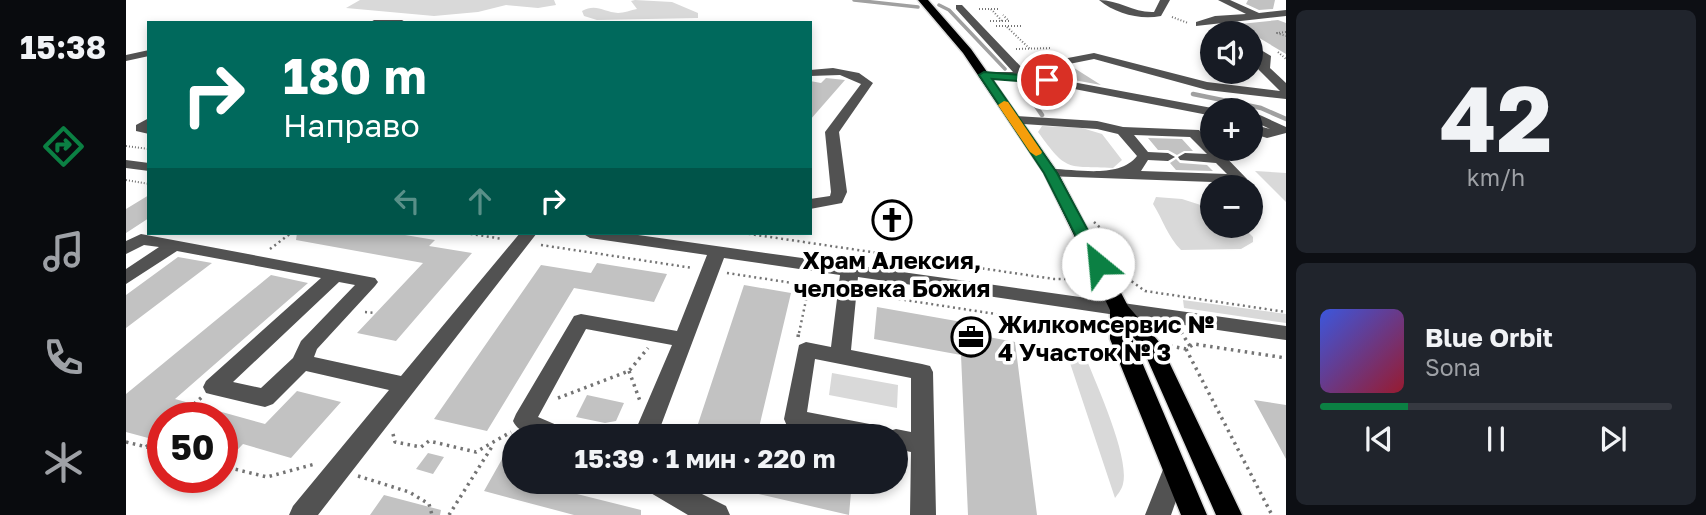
<!DOCTYPE html>
<html lang="ru">
<head>
<meta charset="utf-8">
<style>
	:root { --surface:#171b24; --page:#20242c; --text:#f1f3f6; --muted:#9ea1a6; --line:#363941; --accent:#0b8043 }
	body { margin:0; font-family:"Golos Text",sans-serif; background:var(--page); color:var(--text); height:100vh; display:flex; flex-direction:column; font-size:26px; white-space:nowrap }
	* { box-sizing:border-box; margin:0 }
	p { font-size:23px; color:var(--muted) }
	.icon { flex:none; width:38px; height:38px; fill:none; stroke:currentColor; stroke-width:2; stroke-linecap:round; stroke-linejoin:round }
	.map { position:relative; flex:1; overflow:hidden }
	.sheet { display:flex; flex-direction:column; gap:10px; padding:10px; background:#0d0f14; width:420px }
	.sheet>* { flex:none }
	.top-card { position:absolute; left:21px; top:21px; width:665px; height:214px; border-radius:0px; box-shadow:0 4px 10px #0003; background:#00695c; color:#fff; overflow:hidden }
	.fabs { position:absolute; left:1074px; top:21px; display:grid; gap:14px }
	.fabs a { display:grid; place-items:center; width:63px; height:63px; border-radius:50%; background:var(--surface); box-shadow:0 4px 10px #0003; font-size:35px }
	.speed { position:absolute; left:21px; top:402px; display:flex; gap:14px; font-size:35px; font-weight:700; text-align:center }
	.speed>* { display:grid; place-content:center; width:91px; height:91px; border-radius:50%; background:var(--surface); box-shadow:0 4px 10px #0003; line-height:1 }
	.speed .limit { border:10px solid #d22; background:#fff; color:#111 }
	.pin { position:absolute; display:grid; place-items:center; width:60px; height:60px; color:#fff; margin:-30px; border:4px solid #fff; border-radius:50%; box-shadow:0 2px 7px #0007 }
	.me { position:absolute; width:77px; margin:-38px; rotate:332deg; stroke-linejoin:round; filter:drop-shadow(0 0 5px #0008) }
	.turn { display:flex; align-items:center; gap:24px; height:147px; padding:0 21px; font-size:32px }
	.turn .icon { width:91px; height:91px; stroke-width:2.5 }
	.turn b { display:block; font-size:49px; line-height:60px }
	.lanes { display:flex; align-items:center; height:66px; padding:0 21px; background:#0003; justify-content:center; gap:35px; direction:ltr }
	.lanes .off { opacity:.35 }
	.sheet .tile { flex:1; display:flex; flex-direction:column; justify-content:center; gap:10px; min-width:0; padding:0 24px; border-radius:10px; background:var(--page) }
	.sheet .dial { align-items:center; gap:0 }
	.dial b { font-size:91px; line-height:1 }
	.song { display:flex; align-items:center; gap:21px }
	.cover { width:84px; height:84px; border-radius:10px; background:linear-gradient(135deg,hsl(230 70% 55%),hsl(350 70% 35%)) }
	.played { height:7px; border-radius:4px; background:linear-gradient(90deg,var(--accent) 25%,var(--line) 25%) }
	.keys { display:flex; justify-content:space-around; direction:ltr }
	.trip { position:absolute; left:376px; top:424px; width:406px; height:70px; border-radius:35px; background:var(--surface); box-shadow:0 4px 10px #0003; font-weight:700; line-height:70px; text-align:center }
	main { display:flex; flex:1; min-height:0 }
	.tabs { display:flex; flex-direction:column; width:126px; justify-content:space-around; align-items:center; background:#090b0e; color:var(--muted) }
	.tabs .icon { width:49px; height:49px }
	.tabs .on { color:var(--accent) }
	.tabs b { font-size:32px; color:var(--text) }
	.map>svg:first-child { display:block }
</style>
</head>
<body>
<main>
<nav class="tabs">
<b>15:38</b>
<svg class="icon on" aria-label="directions" viewBox="0 0 24 24"><path d="M12 3l9 9-9 9-9-9zM9 14v-3h6M13 9l2 2-2 2"/></svg>
<svg class="icon" aria-label="music" viewBox="0 0 24 24"><path d="M9 18V5l10-2v13"/><circle cx="6" cy="18" r="3"/><circle cx="16" cy="16" r="3"/></svg>
<svg class="icon" aria-label="phone" viewBox="0 0 24 24"><path d="M5 4h4l2 5-3 2q2 4 5 5l2-3 5 2v4C11 20 4 13 5 4z"/></svg>
<svg class="icon" aria-label="climate" viewBox="0 0 24 24"><path d="M12 3v18M4 7l16 10M4 17L20 7"/></svg>
</nav>
<div class="map">
<svg width="1160" height="515" viewBox="0 0 1160 515">
	<rect width="100%" height="100%" fill="#fff"/>
	<!-- green -->
	<path fill="#d9d9d9" d="M234,0h194l2,5 -18,3 -32,-3 -28,7 -44,4 -88,-8z
		M509,0l37,2 26,11v5l-101,2 -13,-4 -2,-5c14,-8 22,1 36,2 6,0 13,-3 19,-4l-6,-8z
		M916,126l40,2 20,6 20,26 -9,8c-47,-2 -46,4 -75,-36z
		M1129,171l31,2v29z
		M1030,197l26,2 31,10v17h29l11,11v5l-12,7 -60,1c-13,-13 -18,-30 -28,-46z
		M1057,300l103,14v9l-102,-15z
		M947,348l11,5c11,29 46,103 39,131 -1,5 -5,10 -8,14l-49,-147z
		M706,373l66,12 -1,23 -68,-13z"/>
	<g fill="none" stroke-linecap="round" stroke-linejoin="round">
		<!-- stream-far1 -->
		<path stroke="#a0a0a0" stroke-width="3.5" d="M728,0l64,7
			M813,5l10,5 56,59
			M893,81l2,3"/>
		<!-- stream -->
		<path stroke="#a0a0a0" stroke-width="4.5" d="M894,82l22,33
			M1067,94l68,14 25,11"/>
	</g>
	<!-- building -->
	<path fill="#c2c2c2" d="M1122,0h27l-2,9 -14,1 -13,-6z
		M1152,20l8,3v31l-35,-21 -13,-4 2,-5z
		M945,66l30,19 -38,-7 -11,-7z
		M700,78l19,2 -35,40v-39l11,2z
		M1022,138l34,1 11,12h-9l-7,4 -9,-5h-10z
		M1050,159l4,4 27,2 6,6 -37,-1 -6,-7z
		M23,195v23l-23,15v-24z
		M171,233h96l42,7 -6,6 43,7 -76,88 -39,-8 66,-70 -127,-23z
		M52,257l34,6 -86,65v-33z
		M471,263l70,11 -13,28 -80,-14 -87,143 -53,-12 107,-154 50,8z
		M145,275l37,8 -133,116 90,25 32,-33 44,11 -50,56 -48,-14 -21,22v-48h-59v24l-37,-10v-38z
		M618,285l47,8 -34,143h-63z
		M751,307l85,15v10l53,10 22,173h-69l-7,-160 -87,-16z
		M461,395l37,8 -8,18 -11,2 -29,-6z
		M1128,400l32,5v54z
		M388,438v43h69l-6,13 64,16v5h-67l-90,-24z
		M302,453l16,4 -11,17 -17,-5z
		M602,481h124l-3,34 -121,-28z
		M258,495l57,15 -1,5h-70z"/>
	<g fill="none" stroke-linecap="round" stroke-linejoin="round">
		<!-- major casing -->
		<g stroke="#dbdbdb" stroke-width="3">
			<path id="major" d="M792,0h10l43,49 87,124 70,133 32,37 82,172h-26l-74,-168 -12,-13 77,181h-26l-71,-176v-29l-66,-137 -81,-120z"/>
		</g>
		<!-- path-far2 -->
		<path stroke="#747474" stroke-width="2" stroke-dasharray="1 2" stroke-linecap="butt" d="M853,9h21
			M865,9l11,12
			M1046,17l16,6
			M864,21h19l-6,-6
			M870,26h25
			M881,27l23,22
			M1160,32l-9,1 9,3
			M890,49l36,-1
			M1152,52l8,7
			M0,146l23,3
			M0,180l23,4"/>
		<!-- path-far1 -->
		<path stroke="#747474" stroke-width="2.5" stroke-dasharray="2 3.5" stroke-linecap="butt" d="M968,222l17,16 19,42 15,11 141,21
			M339,233l38,6
			M617,233l311,46h23
			M415,245l152,23
			M144,249l21,-16
			M601,273l105,16
			M740,294l201,31 18,8
			M239,312l10,1
			M673,333l10,-47"/>
		<!-- path -->
		<path stroke="#747474" stroke-width="3.5" stroke-dasharray="2.5 4.5" stroke-linecap="butt" d="M955,331l4,2
			M1055,332l9,14
			M672,337l1,-6
			M1044,346l16,3 8,-5 92,14
			M1060,349l86,166
			M503,371l11,30
			M432,398l71,-27 19,-23
			M68,404l8,-7
			M267,434l2,8 26,5 8,-6 47,11 35,-20
			M639,435l14,-10
			M0,442l37,9
			M20,447l8,-7
			M96,466l45,11 48,-13
			M232,476l51,16 20,12 3,11
			M323,515l44,-70"/>
		<!-- minor -->
		<path fill="#525252" fill-rule="evenodd" d="M973,0c20,0 35,13 55,12l6,-12h10l-9,16c-21,4 -45,-2 -62,-16z
			M1092,0h12l29,13 27,-3v6l-90,10v-4l19,-6 31,-2z
			M830,5h6l63,66 22,-9 47,-9 113,29 73,9 -22,-22 2,-12 -9,-5v-8l20,12 -1,12 16,15v16l-79,-9 -113,-31 -40,8 -19,8 177,33 7,-4 17,6h-23v6l-190,-37 -43,-2 -2,-2 6,-3h29l-57,-63z
			M248,20h28l5,3h-38z
			M23,50v6l-23,5v-6z
			M707,68l26,5 14,10 -34,49 8,60 -5,11 -32,6v-10l20,-3 1,-4 -6,-60 36,-48 -21,-9 -30,1v-6z
			M1125,111l35,16v6l-19,5 -16,-5v-9l19,5 -19,-9z
			M889,116l82,5 26,6 76,3 14,14v5h5l29,30 -7,4 -194,-7 -2,-3 2,-3 5,-1c26,0 68,10 86,-13l-19,-22 -21,-5 -87,-6v-6zM1008,135l56,2 17,17 -22,-1 -7,4 2,3 36,3 11,11 -86,-3 7,-11 20,1 7,-4 -7,-4 -20,-1z
			M23,118v16l-13,-3v-6z
			M0,160l23,3v8l-23,-3z
			M394,233h17l-219,282h-29l4,-9 96,-116 -83,-19 -33,33 -8,3 -51,-12 -8,-2 -3,-6 3,-6 115,-103 -144,-27 -51,33v-15l33,-22 -15,-2 -18,9v-13l15,-7 234,44 3,4 -3,4 -58,63 -3,8 87,19zM213,282l16,3 -54,56 -8,17 -32,30 -28,-6z
			M456,233h42l662,93v14l-428,-63 -7,73 71,14 8,2 3,6 3,143h-26l1,-63 -15,-3v-13h-65l-44,-10 -3,-7 15,-74 7,-3 25,5 9,-72 -116,-17 -67,178h-24l39,-91 -86,-16 -48,88 28,12 4,7c-19,0 -48,4 -57,-15l3,-7 58,-98 7,-2 96,17 30,-76 -117,-17zM689,359l96,19v54l-15,-3 -7,2 -9,-5 -73,-14z
			M1049,459l9,3 3,8 -16,45h-26l21,-53z
			M515,481h35l50,25 4,9h-42l-44,-26z"/>
		<!-- major -->
		<use href="#major" fill="#000" fill-rule="evenodd"/>
	</g>
	<!-- route -->
	<path fill="#0b8043" stroke="#07532c" stroke-width="2" d="M858,72l63,5 6,3 -6,3 -55,-4 65,94 49,91 -3,4h-11l-2,-4 -46,-91 -65,-98z"/>
	<!-- slow -->
	<path fill="#f59e0b" d="M878,101l4,1 34,50 -1,2 -5,2 -6,-4 -32,-47z"/>
	<!-- icons -->
	<defs>
		<g id="church-ring" transform="scale(2.0125)"><circle r="9.5" fill="#fff" stroke="#000" stroke-width="1.5"/><path d="M-1.2-6h2.4v3.5h3.3v2.4h-3.3V6h-2.4V-.1h-3.3v-2.4h3.3Z" fill="#000"/></g>
		<g id="office-ring" transform="scale(2.0125)"><circle r="9.5" fill="#fff" stroke="#000" stroke-width="1.5"/><path d="M-6-3h4V-5.5h4V-3h4V5H-6ZM-1-4.5V-3h2v-1.5ZM-6 0V1H6V0Z" fill="#000"/></g>
	</defs>
	<g fill-rule="evenodd">
		<use href="#church-ring" x="766" y="220"/>
		<use href="#office-ring" x="845" y="337"/>
	</g>
	<g text-anchor="middle" dominant-baseline="central" stroke-width="7" stroke-linejoin="round" paint-order="stroke">
		<!-- poi labels -->
		<g font-size="24" font-weight="bold" fill="#000" stroke="#fff">
			<text x="766" y="259">Храм Алексия,<tspan x="766" dy="28">человека Божия</tspan></text>
			<text x="872" y="323" text-anchor="start">Жилкомсервис №<tspan x="872" dy="28">4 Участок № 3</tspan></text>
		</g>
	</g>
</svg>
<div class="fabs">
<a><svg class="icon" aria-label="sound" viewBox="0 0 24 24"><path d="M4 9h4l5-4v14l-5-4H4zM17 9q2 3 0 6"/></svg></a>
<a>+</a>
<a>−</a>
</div>
<div class="speed"><div class="limit">50</div></div>
<div class="pin" style="left:921px;top:80px;background:#d93025"><svg class="icon" aria-label="arrive" viewBox="0 0 24 24"><path d="M6 21V4h12l-3 4 3 4H6"/></svg></div>
<svg class="me" style="left:972px;top:264px" viewBox="-20 -20 40 40"><circle r="19" fill="#fff"/><path d="M0-13L10 11 0 6-10 11z" fill="#0b8043"/></svg>
<div class="trip">15:39 · 1 мин · 220 m</div>
<div class="top-card">
<div class="turn"><svg class="icon" aria-label="right" viewBox="0 0 24 24"><path d="M7 20v-9h11M14 6l5 5-5 5"/></svg><div><b>180 m</b>Направо</div></div>
<div class="lanes"><svg class="icon off" aria-label="left" viewBox="0 0 24 24"><path d="M17 20v-9H6M10 6l-5 5 5 5"/></svg><svg class="icon off" aria-label="ahead" viewBox="0 0 24 24"><path d="M12 20V5M6 11l6-6 6 6"/></svg><svg class="icon" aria-label="right" viewBox="0 0 24 24"><path d="M7 20v-9h11M14 6l5 5-5 5"/></svg></div>
</div>
</div>
<section class="sheet">
<div class="tile dial"><b>42</b><p>km/h</p></div>
<div class="tile">
<div class="song"><i class="cover"></i><div><b>Blue Orbit</b><p>Sona</p></div></div>
<div class="played"></div>
<div class="keys"><svg class="icon" aria-label="previous" viewBox="0 0 24 24"><path d="M18 5L8 12l10 7zM5 5v14"/></svg><svg class="icon" aria-label="pause" viewBox="0 0 24 24"><path d="M8 5v14M16 5v14"/></svg><svg class="icon" aria-label="next" viewBox="0 0 24 24"><path d="M6 5l10 7-10 7zM19 5v14"/></svg></div>
</div>
</section>
</main>
</body>
</html>
